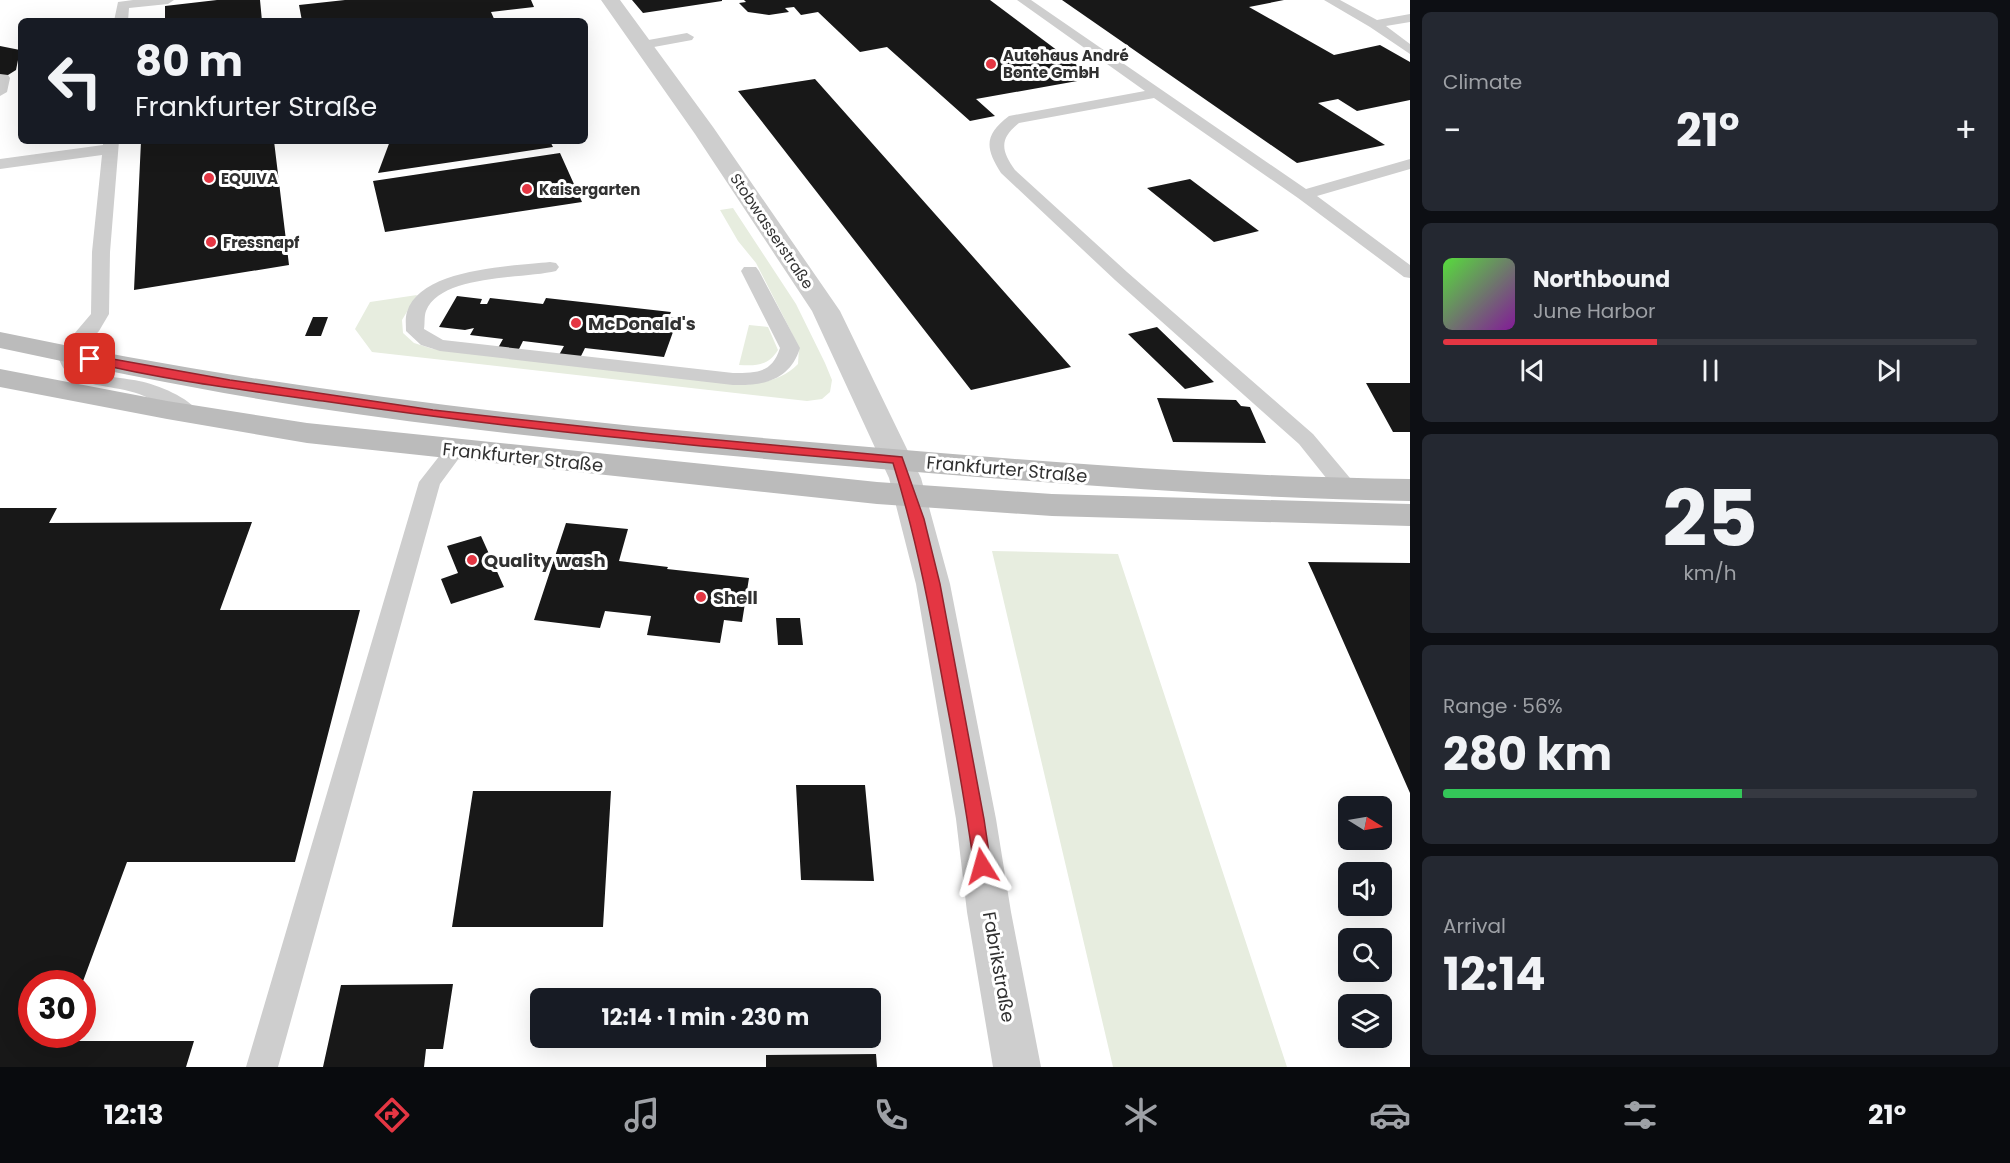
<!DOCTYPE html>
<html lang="en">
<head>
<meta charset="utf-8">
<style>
	:root { --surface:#171b24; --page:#242831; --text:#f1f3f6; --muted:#9ea1a6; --line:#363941; --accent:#e43643 }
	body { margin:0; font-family:Poppins,sans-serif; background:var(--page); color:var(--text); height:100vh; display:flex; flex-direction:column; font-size:22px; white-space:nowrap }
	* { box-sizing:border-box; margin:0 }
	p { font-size:20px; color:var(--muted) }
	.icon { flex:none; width:33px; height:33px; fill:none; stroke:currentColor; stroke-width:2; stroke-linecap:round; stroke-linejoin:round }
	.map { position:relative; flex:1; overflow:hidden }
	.panel { display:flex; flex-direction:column; gap:12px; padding:12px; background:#0d0f14; width:600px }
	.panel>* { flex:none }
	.top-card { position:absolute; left:18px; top:18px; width:570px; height:126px; border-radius:9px; box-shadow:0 6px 24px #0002; background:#171b24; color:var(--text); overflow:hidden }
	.needle { width:39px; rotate:101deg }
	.buttons { position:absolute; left:1338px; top:796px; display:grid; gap:12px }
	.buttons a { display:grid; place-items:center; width:54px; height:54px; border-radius:9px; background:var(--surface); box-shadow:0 6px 24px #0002; font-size:30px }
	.speed { position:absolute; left:18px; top:970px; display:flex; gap:12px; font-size:30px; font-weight:700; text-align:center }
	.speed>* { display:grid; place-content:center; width:78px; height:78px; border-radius:50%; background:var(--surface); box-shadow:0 6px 24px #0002; line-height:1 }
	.speed .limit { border:9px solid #d22; background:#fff; color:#111 }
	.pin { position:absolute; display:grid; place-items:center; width:51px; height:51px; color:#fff; margin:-26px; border-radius:12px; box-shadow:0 3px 9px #0006 }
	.me { position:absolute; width:66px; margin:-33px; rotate:352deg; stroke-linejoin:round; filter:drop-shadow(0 0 4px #0008) }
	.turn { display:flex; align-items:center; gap:21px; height:126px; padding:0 18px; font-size:27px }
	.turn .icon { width:78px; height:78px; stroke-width:2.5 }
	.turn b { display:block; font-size:42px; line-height:51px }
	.big { font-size:45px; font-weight:700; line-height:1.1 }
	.panel .card { flex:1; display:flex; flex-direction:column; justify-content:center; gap:9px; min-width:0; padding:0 21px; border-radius:9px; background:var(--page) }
	.panel .dial { align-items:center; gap:0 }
	.dial b { font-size:78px; line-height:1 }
	.song { display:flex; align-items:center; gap:18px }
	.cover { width:72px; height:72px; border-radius:9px; background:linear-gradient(135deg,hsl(110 70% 55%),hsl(290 70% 35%)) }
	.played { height:6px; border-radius:3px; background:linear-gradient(90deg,var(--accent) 40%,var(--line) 40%) }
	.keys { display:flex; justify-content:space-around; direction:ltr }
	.heat { display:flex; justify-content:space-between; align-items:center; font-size:33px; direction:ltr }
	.charge { height:9px; border-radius:4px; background:linear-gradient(90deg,#34c759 56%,var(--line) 0) }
	.trip { position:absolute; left:530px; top:988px; width:351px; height:60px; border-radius:9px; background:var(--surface); box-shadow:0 6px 24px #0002; font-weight:700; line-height:60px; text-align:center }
	.dock { display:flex; height:96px; justify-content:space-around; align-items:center; background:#090b0e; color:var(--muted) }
	.dock .icon { width:42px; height:42px }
	.dock .on { color:var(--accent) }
	.dock b { font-size:27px; color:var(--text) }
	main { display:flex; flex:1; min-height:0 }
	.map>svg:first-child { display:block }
</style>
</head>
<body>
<main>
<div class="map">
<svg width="1410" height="1067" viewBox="0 0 1410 1067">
	<rect width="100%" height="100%" fill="#fff"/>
	<!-- green -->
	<path fill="#e7eddf" d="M733,208l63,96 29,59 7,17 -2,12 -8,7 -15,2 -435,-49 -17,-23 15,-27 47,-7 -15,25 1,13 11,10 19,6 311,36c22,-3 38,-5 54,-21l1,-17 -43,-84 -18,-22 -18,-31z
		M749,325l19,2 10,23c-10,16 -22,16 -39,15z
		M992,551l126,3 169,513h-174z"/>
	<!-- building -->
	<path fill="#181818" d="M217,0h43l2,21h-97v-15z
		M345,0h186l3,7 -43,5 4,9h-193l-3,-16z
		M632,0h90v1l-79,12z
		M744,0h246l104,78 -118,21 19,17 -25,5 -83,-74 -27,5 -42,-40 -17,3 -7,-8 -9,1 4,4 -20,3 -21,-3 -9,-9 7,-1z
		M1062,0h222l-35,7 85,48 46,-10 30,17v38l-53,11 -19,-12 -20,4 67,42 -88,18z
		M0,46l20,4 -4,20 -16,10z
		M815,79l256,288 -100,23 -233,-299z
		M141,141h133l15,124 -155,25z
		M390,141h160l3,6 -175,26z
		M560,153l22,49 -197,30 -12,-51z
		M1190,179l69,52 -45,11 -67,-54z
		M457,296l25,3 -2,5h7l3,-6 53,6 3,-6 125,14 -2,5 9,1 -14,39 -79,-9 -5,10 -21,-3 5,-9 -41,-5 -5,10 -20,-3 5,-9 -33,-4 4,-7 -9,2 -26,-3z
		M313,317h15l-7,19h-16z
		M1157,327l57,55 -29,7 -57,-55z
		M1366,383h44v49h-17z
		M1157,398l79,2 5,6 9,1 16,36 -93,-1z
		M0,508h57l-8,15 203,-1 -32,88h140l-65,252h-168l-45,122h-50v51h31l-2,6h133l-8,26h-186z
		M566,523l62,6 -9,32 49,6 -1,2 82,9 -7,44 -18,-2 -4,23 -73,-8 4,-19 -46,-5 -5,17 -66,-8z
		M481,536l23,51 -53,17 -10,-25 17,-6 -11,-27z
		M1308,562l102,1v230l-96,-218z
		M776,618h24l3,27h-25z
		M796,785h69l9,96 -73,-1z
		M473,791h138l-8,136h-151z
		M453,984l-10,65h-17l-2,18h-101l18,-82z
		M876,1054l1,13h-111v-12z"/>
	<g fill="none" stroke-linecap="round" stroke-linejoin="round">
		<!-- lane -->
		<path fill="#cecece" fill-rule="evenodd" d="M133,0h41l-6,4 -39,4 -1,13h-14l4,-19z
			M1017,0h14l275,189 104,-30v10l-93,27 93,69v13l-6,-1 -106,-79 -144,-100 -135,25c-20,16 -18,27 -4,47l112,102 186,162 42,50 3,5 -3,5 -8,2 -8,-2 -40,-50 -184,-164 -114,-107c-16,-25 -17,-38 8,-57l136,-25z
			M1324,0h16l37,20 33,-6v8l-24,4 24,18v10l-40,-27z
			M687,33l7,4 -2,3 -49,9 -7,-4 7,-4z
			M0,74l8,1 2,3 -3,14 -7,4z
			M103,141h16l-9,111 -1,62 -10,17 -22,24c1,3 2,6 4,8 11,15 41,14 58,18 19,4 50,16 61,33l-3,5c-14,3 -38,-16 -53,-23 -25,-11 -53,-7 -75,-22 -7,-5 -9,-13 -12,-20l34,-40 1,-62 10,-97 -102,14v-10l103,-14z
			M550,262l6,1 3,4 -3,4c-32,8 -115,3 -130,40 -2,5 -1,13 -2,18l19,11 290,33c24,0 39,0 47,-25l-39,-77 3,-4h12l3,4 41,77c-10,32 -36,38 -67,37l-293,-34 -19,-6 -15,-14c0,-6 -1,-13 1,-19 13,-44 106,-46 143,-50z
			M455,443l7,2 3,5 -25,34 -162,583h-32l173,-585 29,-37z"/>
		<!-- street -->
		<path fill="#cecece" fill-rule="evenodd" d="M601,0h19l93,127 127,184 81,167 29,106 46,235 15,93 30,155h-48l-26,-155 -11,-93 -40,-235 -27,-106 -77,-167 -117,-177z"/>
		<!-- secondary -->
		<path fill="#bbb" fill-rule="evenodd" d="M0,332c289,61 575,91 869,115 180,15 360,30 541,32v22c-182,-3 -360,-18 -541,-33 -187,-16 -375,-33 -561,-61 -103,-16 -206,-37 -308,-59z
			M0,369l167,32 140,22 570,59 175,12 358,10v22l-358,-10 -175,-12 -570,-61 -140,-24 -167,-32z"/>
	</g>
	<!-- route -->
	<path fill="#e43643" stroke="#94232c" stroke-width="1.5" d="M90,355l140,25 203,30 220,24 249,23 22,62 16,65 44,235 7,47 -3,5 -6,2 -6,-2 -2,-5c-8,-58 -18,-115 -29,-172 -14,-78 -28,-155 -52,-231 -191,-16 -381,-34 -570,-62 -79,-11 -160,-21 -237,-40v-5z"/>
	<!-- markers -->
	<g fill="#e43643" stroke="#fff" stroke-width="2">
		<circle cx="991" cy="64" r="6"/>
		<circle cx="209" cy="178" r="6"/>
		<circle cx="527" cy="189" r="6"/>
		<circle cx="211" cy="242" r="6"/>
		<circle cx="576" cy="323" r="6"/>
		<circle cx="472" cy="560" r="6"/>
		<circle cx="701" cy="597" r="6"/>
	</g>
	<g text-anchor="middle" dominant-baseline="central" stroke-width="6" stroke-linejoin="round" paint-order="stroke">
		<!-- far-poi labels -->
		<g font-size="15" font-weight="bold" fill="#313131" stroke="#fff" text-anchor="start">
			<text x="1003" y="55">Autohaus André<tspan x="1003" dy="17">Bonte GmbH</tspan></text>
			<text x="221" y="178">EQUIVA</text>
			<text x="539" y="189">Kaisergarten</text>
			<text x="223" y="242">Fressnapf</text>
		</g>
		<!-- far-street labels -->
		<g font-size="15" fill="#313131" stroke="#fff">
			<text transform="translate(772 231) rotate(56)">Stobwasserstraße</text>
		</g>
		<!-- poi labels -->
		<g font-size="18" font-weight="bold" fill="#313131" stroke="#fff" text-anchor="start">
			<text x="588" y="323">McDonald's</text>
			<text x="484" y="560">Quality wash</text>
			<text x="713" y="597">Shell</text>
		</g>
		<!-- street labels -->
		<g font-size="18" fill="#313131" stroke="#fff">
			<text transform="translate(523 457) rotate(6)">Frankfurter Straße</text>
			<text transform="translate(1007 469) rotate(5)">Frankfurter Straße</text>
			<text transform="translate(999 967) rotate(80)">Fabrikstraße</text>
		</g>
	</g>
</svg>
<div class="buttons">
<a><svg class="needle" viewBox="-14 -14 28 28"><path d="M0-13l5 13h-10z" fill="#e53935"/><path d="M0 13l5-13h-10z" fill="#9ea1a6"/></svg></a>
<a><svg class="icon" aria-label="sound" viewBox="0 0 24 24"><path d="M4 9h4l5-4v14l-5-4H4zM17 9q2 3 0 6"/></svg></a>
<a><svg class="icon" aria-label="search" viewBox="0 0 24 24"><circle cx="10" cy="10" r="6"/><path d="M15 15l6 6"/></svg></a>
<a><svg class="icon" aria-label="layers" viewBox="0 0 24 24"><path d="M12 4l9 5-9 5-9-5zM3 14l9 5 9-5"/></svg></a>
</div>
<div class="speed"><div class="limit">30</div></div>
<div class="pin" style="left:90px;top:359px;background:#d93025"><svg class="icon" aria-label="arrive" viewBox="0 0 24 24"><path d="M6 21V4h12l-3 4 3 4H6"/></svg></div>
<svg class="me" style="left:982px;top:866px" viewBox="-20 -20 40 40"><path d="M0-17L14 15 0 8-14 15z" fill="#e43643" stroke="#fff" stroke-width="4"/></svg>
<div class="trip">12:14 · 1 min · 230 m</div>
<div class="top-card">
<div class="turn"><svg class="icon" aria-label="left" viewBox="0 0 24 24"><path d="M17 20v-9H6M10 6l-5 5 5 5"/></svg><div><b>80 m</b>Frankfurter Straße</div></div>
</div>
</div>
<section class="panel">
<div class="card"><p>Climate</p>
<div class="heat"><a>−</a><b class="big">21°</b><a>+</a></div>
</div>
<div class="card">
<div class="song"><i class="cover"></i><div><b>Northbound</b><p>June Harbor</p></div></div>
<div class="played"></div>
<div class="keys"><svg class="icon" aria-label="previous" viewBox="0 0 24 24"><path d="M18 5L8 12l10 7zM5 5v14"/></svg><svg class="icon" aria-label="pause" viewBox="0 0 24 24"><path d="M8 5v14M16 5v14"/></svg><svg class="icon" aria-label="next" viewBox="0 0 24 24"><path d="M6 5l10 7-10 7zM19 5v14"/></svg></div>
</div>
<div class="card dial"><b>25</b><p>km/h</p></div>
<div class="card"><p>Range · 56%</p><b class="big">280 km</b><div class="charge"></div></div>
<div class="card"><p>Arrival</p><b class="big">12:14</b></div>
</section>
</main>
<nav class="dock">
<b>12:13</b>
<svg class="icon on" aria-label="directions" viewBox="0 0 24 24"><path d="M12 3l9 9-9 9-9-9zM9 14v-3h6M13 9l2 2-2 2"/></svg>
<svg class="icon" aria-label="music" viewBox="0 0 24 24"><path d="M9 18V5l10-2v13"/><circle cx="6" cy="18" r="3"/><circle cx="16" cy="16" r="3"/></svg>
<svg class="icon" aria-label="phone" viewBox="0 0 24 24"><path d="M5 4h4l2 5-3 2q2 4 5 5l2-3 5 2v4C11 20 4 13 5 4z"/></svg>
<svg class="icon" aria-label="climate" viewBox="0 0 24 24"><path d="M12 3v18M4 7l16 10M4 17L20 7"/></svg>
<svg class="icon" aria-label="car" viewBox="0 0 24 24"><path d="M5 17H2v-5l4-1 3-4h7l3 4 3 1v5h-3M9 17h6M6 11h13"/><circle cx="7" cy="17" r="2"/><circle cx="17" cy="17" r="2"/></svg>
<svg class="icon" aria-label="filters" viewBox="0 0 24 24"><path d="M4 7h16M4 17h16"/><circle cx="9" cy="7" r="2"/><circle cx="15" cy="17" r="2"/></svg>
<b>21°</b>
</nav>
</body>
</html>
